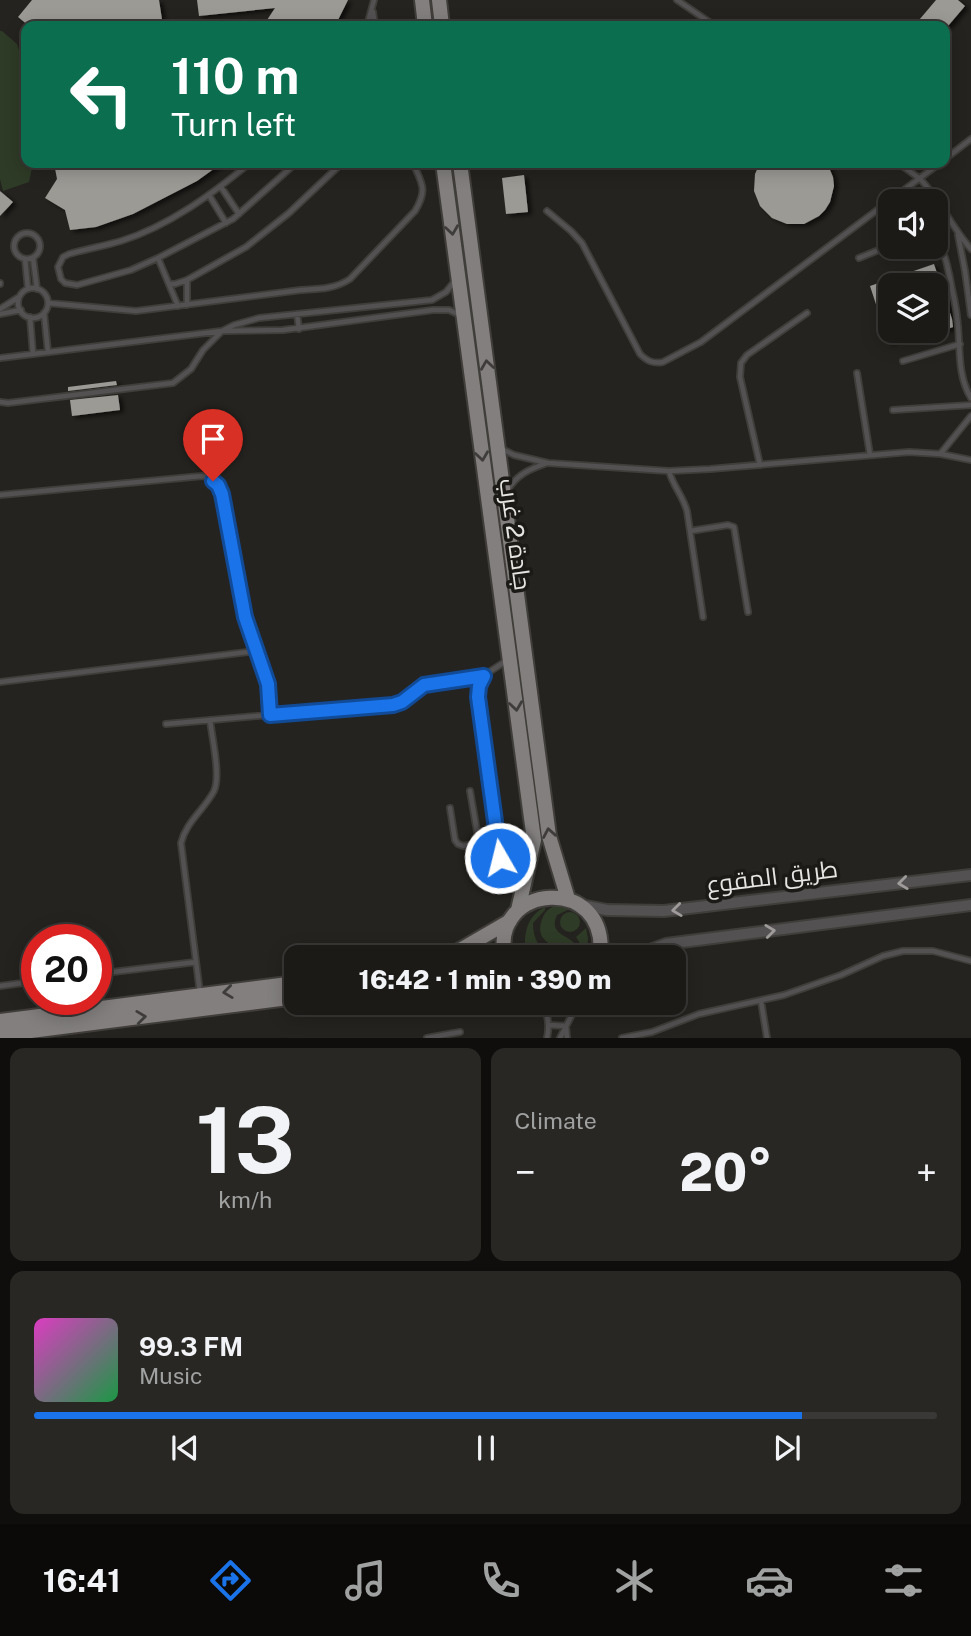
<!DOCTYPE html>
<html lang="en">
<head>
<meta charset="utf-8">
<style>
	:root { --surface:#1c1a17; --page:#292724; --text:#f1f3f6; --muted:#a0a1a1; --line:#3a3836; --accent:#1a73e8 }
	body { margin:0; font-family:"Public Sans",Cairo,sans-serif; background:var(--page); color:var(--text); height:100vh; display:flex; flex-direction:column; font-size:26px; white-space:nowrap }
	* { box-sizing:border-box; margin:0 }
	p { font-size:23px; color:var(--muted) }
	.icon { flex:none; width:38px; height:38px; fill:none; stroke:currentColor; stroke-width:2; stroke-linecap:round; stroke-linejoin:round }
	.map { position:relative; height:1038px; overflow:hidden }
	.panel { display:flex; flex-direction:column; gap:10px; padding:10px; background:#0f0e0d; flex:1 }
	.panel>* { flex:none }
	.top-card { position:absolute; left:21px; top:21px; width:929px; height:147px; border-radius:14px; box-shadow:0 4px 18px #0003,0 0 0 2px var(--line); background:#0b6e4f; color:#fff; overflow:hidden }
	.tools { position:absolute; left:878px; top:189px; display:grid; gap:14px }
	.tools a { display:grid; place-items:center; width:70px; height:70px; border-radius:14px; background:var(--surface); box-shadow:0 4px 18px #0003,0 0 0 2px var(--line); font-size:35px }
	.speed { position:absolute; left:21px; top:924px; display:flex; gap:14px; font-size:35px; font-weight:700; text-align:center }
	.speed>* { display:grid; place-content:center; width:91px; height:91px; border-radius:50%; background:var(--surface); box-shadow:0 4px 18px #0003,0 0 0 2px var(--line); line-height:1 }
	.speed .limit { border:10px solid #d22; background:#fff; color:#111 }
	.pin { position:absolute; display:grid; place-items:center; width:60px; height:60px; color:#fff; margin:-72px -30px; border-radius:50% 50% 50% 0; rotate:-45deg; box-shadow:0 0 7px #0007 }
	.pin .icon { rotate:45deg }
	.me { position:absolute; width:77px; margin:-38px; rotate:352deg; stroke-linejoin:round; filter:drop-shadow(0 0 5px #0008) }
	.turn { display:flex; align-items:center; gap:24px; height:147px; padding:0 35px; font-size:32px }
	.turn .icon { width:91px; height:91px; stroke-width:2.5 }
	.turn b { display:block; font-size:49px; line-height:60px }
	.big { font-size:52px; font-weight:800; line-height:1.1 }
	.panel .tile { flex:1; display:flex; flex-direction:column; justify-content:center; gap:10px; min-width:0; padding:0 24px; border-radius:14px; background:var(--page) }
	.panel .dial { align-items:center; gap:0 }
	.dial b { font-size:91px; line-height:1 }
	.song { display:flex; align-items:center; gap:21px }
	.cover { width:84px; height:84px; border-radius:10px; background:linear-gradient(135deg,hsl(310 70% 55%),hsl(140 70% 35%)) }
	.played { height:7px; border-radius:4px; background:linear-gradient(90deg,var(--accent) 85%,var(--line) 85%) }
	.keys { display:flex; justify-content:space-around; direction:ltr }
	.heat { display:flex; justify-content:space-between; align-items:center; font-size:38px; direction:ltr }
	.panel .tiles { flex:1; display:grid; gap:10px; grid-template-columns:1fr 1fr }
	.tile:last-child { grid-column:span 2 }
	.trip { position:absolute; left:284px; top:945px; width:402px; height:70px; border-radius:14px; background:var(--surface); box-shadow:0 4px 18px #0003,0 0 0 2px var(--line); font-weight:800; line-height:70px; text-align:center }
	.tabs { display:flex; height:112px; justify-content:space-around; align-items:center; background:#0b0a09; color:var(--muted) }
	.tabs .icon { width:49px; height:49px }
	.tabs .selected { color:var(--accent) }
	.tabs b { font-size:32px; color:var(--text) }
	.map>svg:first-child { display:block }
</style>
</head>
<body>
<div class="map">
<svg width="971" height="1038" viewBox="0 0 971 1038">
	<defs>
		<filter id="shadow"><feDropShadow dx="4" dy="2.5" stdDeviation="2" flood-color="#0009"/></filter>
	</defs>
	<rect width="100%" height="100%" fill="#25231f"/>
	<!-- green -->
	<path fill="#2e3b26" d="M0,31h2l15,13 5,16 4,-2v105h7l-4,19 -26,9 -3,-12z
		M561,904l11,4 -15,7c-9,20 11,19 20,31 2,4 3,8 5,11h-17c-10,-14 -33,-15 -22,-40 3,-8 10,-11 18,-13z
		M543,908h2v2l-12,13c0,16 6,24 17,34h-24c-3,-19 -1,-39 17,-49z
		M560 922a10 10 0 1 1 20 0a10 10 0 1 1-20 0Z
		M586,928l2,10 -1,17 -11,-18z"/>
	<!-- building -->
	<path fill="#9c9a95" filter="url(#shadow)" d="M32,0h127l4,26h-134l-11,-9z
		M197,0h151l-13,26h-72l12,-18 -76,8z
		M936,0h22l7,6 -17,20h-34z
		M54,163h168l-25,18 -64,33 -37,13 -26,3 -5,-20 -20,-12 12,-19z
		M760,163h67l6,14 1,9 -4,16 -5,8 -6,6 -15,8h-17l-15,-6 -12,-12 -6,-15 1,-17z
		M524,175l4,37 -22,2 -4,-36z
		M0,191l13,11 -13,14z
		M934,264l18,55 1,8 -17,6v-48h-45v58l-2,1 -19,-58z
		M116,381l1,4 -49,6v-4z
		M118,395l2,15 -48,6 -2,-16z"/>
	<g fill="none" stroke-linecap="round" stroke-linejoin="round">
		<!-- service casing -->
		<g stroke="#403e3a" stroke-width="8">
			<path id="service" d="M677,0l38,26
				M373,12l2,14
				M367,26l7,-26
				M945,159l26,-20
				M250,163c-38,31 -81,63 -129,78 -17,5 -35,8 -52,13l-6,3 -5,10 3,12 4,4 12,2 54,-15 27,-12 75,-39 63,-56
				M898,163c7,5 16,11 23,17 20,21 31,48 50,69
				M221,187l18,27
				M209,195l17,28
				M547,211l24,20 11,12 58,111c7,7 13,10 23,8l38,-20 239,-179
				M14 246a13 13 0 1 1 26 0a13 13 0 1 1-26 0Z
				M958,235l7,36 6,44
				M936,243c10,10 11,23 14,35 2,13 6,26 7,39 4,26 -1,57 14,81
				M33,258l4,31
				M158,258l20,48
				M859,258l32,-13
				M25,259l3,30
				M187,280v25
				M0,283v1
				M169,284h6l12,-4 59,-33 43,-34 53,-50
				M18 303a15 15 0 1 1 30 0a15 15 0 1 1-30 0Z
				M48,303l88,8 165,-21c18,-1 34,-1 49,-11l65,-68c13,-22 7,-27 -2,-48
				M0,309l19,-12
				M44,313l4,39
				M0,314l21,-4
				M297,314l2,15
				M30,317l3,37
				M0,358l222,-27 61,-1 150,-20h16l11,5
				M903,361l57,-17
				M857,373l13,82
				M0,402l8,1 165,-20 18,-14 12,-19 19,-19 12,-6 25,-7 173,-18 14,-8 8,-10
				M893,410l78,-5
				M500,448l14,7 34,8 121,8 41,-2 199,-17 32,2 30,6
				M941,453l30,-37
				M760,465l-20,-88 1,-14 6,-8 60,-42
				M669,471c4,15 14,25 18,40l16,106
				M507,491c10,-17 23,-22 40,-28
				M0,495l202,-19c11,1 16,9 20,18l23,123 23,67 2,31
				M690,531l38,-6 6,2 14,85
				M0,682l256,-31
				M166,724l227,-20c13,-3 22,-15 34,-20l56,-8
				M470,791l9,52
				M450,808l5,32 3,4 5,2 35,-6
				M500,857l-22,-166 5,-15 23,-15
				M96,974l100,-12
				M0,986l37,-5
				M200,993l-19,-150c5,-21 23,-33 33,-52 7,-15 -2,-53 -4,-71
				M761,1001l6,37
				M542,1003c6,11 8,22 5,35
				M549,1025l17,1 1,12
				M427,1038l33,-6
				M560,1038l18,-35
				M622,1038l30,-6 47,-18 85,-19 57,-20 42,-19 20,-5h30l38,10"/>
		</g>
		<!-- tertiary casing -->
		<g stroke="#403e3a" stroke-width="14">
			<path id="tertiary" d="M581,905l26,5 57,1 307,-36
				M631,957l35,-13 305,-39"/>
		</g>
		<!-- primary casing -->
		<g stroke="#403e3a" stroke-width="18">
			<path id="primary" d="M422,0l3,26
				M439,0l3,26
				M443,163l91,677 -16,70
				M460,163l89,673 19,63
				M448,957l62,-36
				M505,957c-16,-74 105,-84 95,0
				M0,1021l296,-38
				M0,1035l296,-38"/>
		</g>
		<!-- service -->
		<use href="#service" stroke="#545152" stroke-width="4.5"/>
		<!-- tertiary -->
		<use href="#tertiary" stroke="#545152" stroke-width="10"/>
		<!-- primary -->
		<use href="#primary" stroke="#837f7f" stroke-width="14"/>
	</g>
	<!-- one-way arrows -->
	<defs><path id="oneway-chevron" d="M-2-3.5L2.5 0L-2 3.5" fill="none" stroke-width="1.6" stroke-linecap="round" stroke-linejoin="round" transform="scale(1.75)"/></defs>
	<g stroke="#3f3d3b">
		<use href="#oneway-chevron" transform="translate(452 230) rotate(82)"/>
		<use href="#oneway-chevron" transform="translate(487 365) rotate(-98)"/>
		<use href="#oneway-chevron" transform="translate(482 456) rotate(82)"/>
		<use href="#oneway-chevron" transform="translate(516 706) rotate(82)"/>
		<use href="#oneway-chevron" transform="translate(549 833) rotate(-100)"/>
		<use href="#oneway-chevron" transform="translate(228 992) rotate(173)"/>
		<use href="#oneway-chevron" transform="translate(141 1017) rotate(-7)"/>
	</g>
	<g stroke="#9e9b9a">
		<use href="#oneway-chevron" transform="translate(903 883) rotate(173)"/>
		<use href="#oneway-chevron" transform="translate(677 910) rotate(173)"/>
		<use href="#oneway-chevron" transform="translate(770 931) rotate(-7)"/>
	</g>
	<g fill="none" stroke-linecap="round" stroke-linejoin="round">
		<!-- route casing -->
		<g stroke="#114b97" stroke-width="18">
			<path id="route" d="M213,481l5,4 4,9 23,123 23,67 2,31 123,-10 9,-3 22,-17 60,-9 -5,10 -1,11 22,161"/>
		</g>
		<!-- route -->
		<use href="#route" stroke="#1a73e8" stroke-width="12"/>
	</g>
	<g text-anchor="middle" dominant-baseline="central" stroke-width="7" stroke-linejoin="round" paint-order="stroke">
		<!-- street labels -->
		<g font-size="24" fill="#e7e5e3" stroke="#1b1a16">
			<text transform="translate(516 534) rotate(82)">جادة 2 غرب</text>
			<text transform="translate(772 876) rotate(-7)">طريق المقوع</text>
		</g>
	</g>
</svg>
<div class="tools">
<a><svg class="icon" aria-label="sound" viewBox="0 0 24 24"><path d="M4 9h4l5-4v14l-5-4H4zM17 9q2 3 0 6"/></svg></a>
<a><svg class="icon" aria-label="layers" viewBox="0 0 24 24"><path d="M12 4l9 5-9 5-9-5zM3 14l9 5 9-5"/></svg></a>
</div>
<div class="speed"><div class="limit">20</div></div>
<div class="pin" style="left:213px;top:481px;background:#d93025"><svg class="icon" aria-label="arrive" viewBox="0 0 24 24"><path d="M6 21V4h12l-3 4 3 4H6"/></svg></div>
<svg class="me" style="left:500px;top:858px" viewBox="-20 -20 40 40"><circle r="17" fill="#1a73e8" stroke="#fff" stroke-width="3"/><path d="M0-11L8 9 0 5-8 9z" fill="#fff"/></svg>
<div class="trip">16:42 · 1 min · 390 m</div>
<div class="top-card">
<div class="turn"><svg class="icon" aria-label="left" viewBox="0 0 24 24"><path d="M17 20v-9H6M10 6l-5 5 5 5"/></svg><div><b>110 m</b>Turn left</div></div>
</div>
</div>
<section class="panel">
<div class="tiles">
<div class="tile dial"><b>13</b><p>km/h</p></div>
<div class="tile"><p>Climate</p>
<div class="heat"><a>−</a><b class="big">20°</b><a>+</a></div>
</div>
<div class="tile">
<div class="song"><i class="cover"></i><div><b>99.3 FM</b><p>Music</p></div></div>
<div class="played"></div>
<div class="keys"><svg class="icon" aria-label="previous" viewBox="0 0 24 24"><path d="M18 5L8 12l10 7zM5 5v14"/></svg><svg class="icon" aria-label="pause" viewBox="0 0 24 24"><path d="M8 5v14M16 5v14"/></svg><svg class="icon" aria-label="next" viewBox="0 0 24 24"><path d="M6 5l10 7-10 7zM19 5v14"/></svg></div>
</div>
</div>
</section>
<nav class="tabs">
<b>16:41</b>
<svg class="icon selected" aria-label="directions" viewBox="0 0 24 24"><path d="M12 3l9 9-9 9-9-9zM9 14v-3h6M13 9l2 2-2 2"/></svg>
<svg class="icon" aria-label="music" viewBox="0 0 24 24"><path d="M9 18V5l10-2v13"/><circle cx="6" cy="18" r="3"/><circle cx="16" cy="16" r="3"/></svg>
<svg class="icon" aria-label="phone" viewBox="0 0 24 24"><path d="M5 4h4l2 5-3 2q2 4 5 5l2-3 5 2v4C11 20 4 13 5 4z"/></svg>
<svg class="icon" aria-label="climate" viewBox="0 0 24 24"><path d="M12 3v18M4 7l16 10M4 17L20 7"/></svg>
<svg class="icon" aria-label="car" viewBox="0 0 24 24"><path d="M5 17H2v-5l4-1 3-4h7l3 4 3 1v5h-3M9 17h6M6 11h13"/><circle cx="7" cy="17" r="2"/><circle cx="17" cy="17" r="2"/></svg>
<svg class="icon" aria-label="filters" viewBox="0 0 24 24"><path d="M4 7h16M4 17h16"/><circle cx="9" cy="7" r="2"/><circle cx="15" cy="17" r="2"/></svg>
</nav>
</body>
</html>
